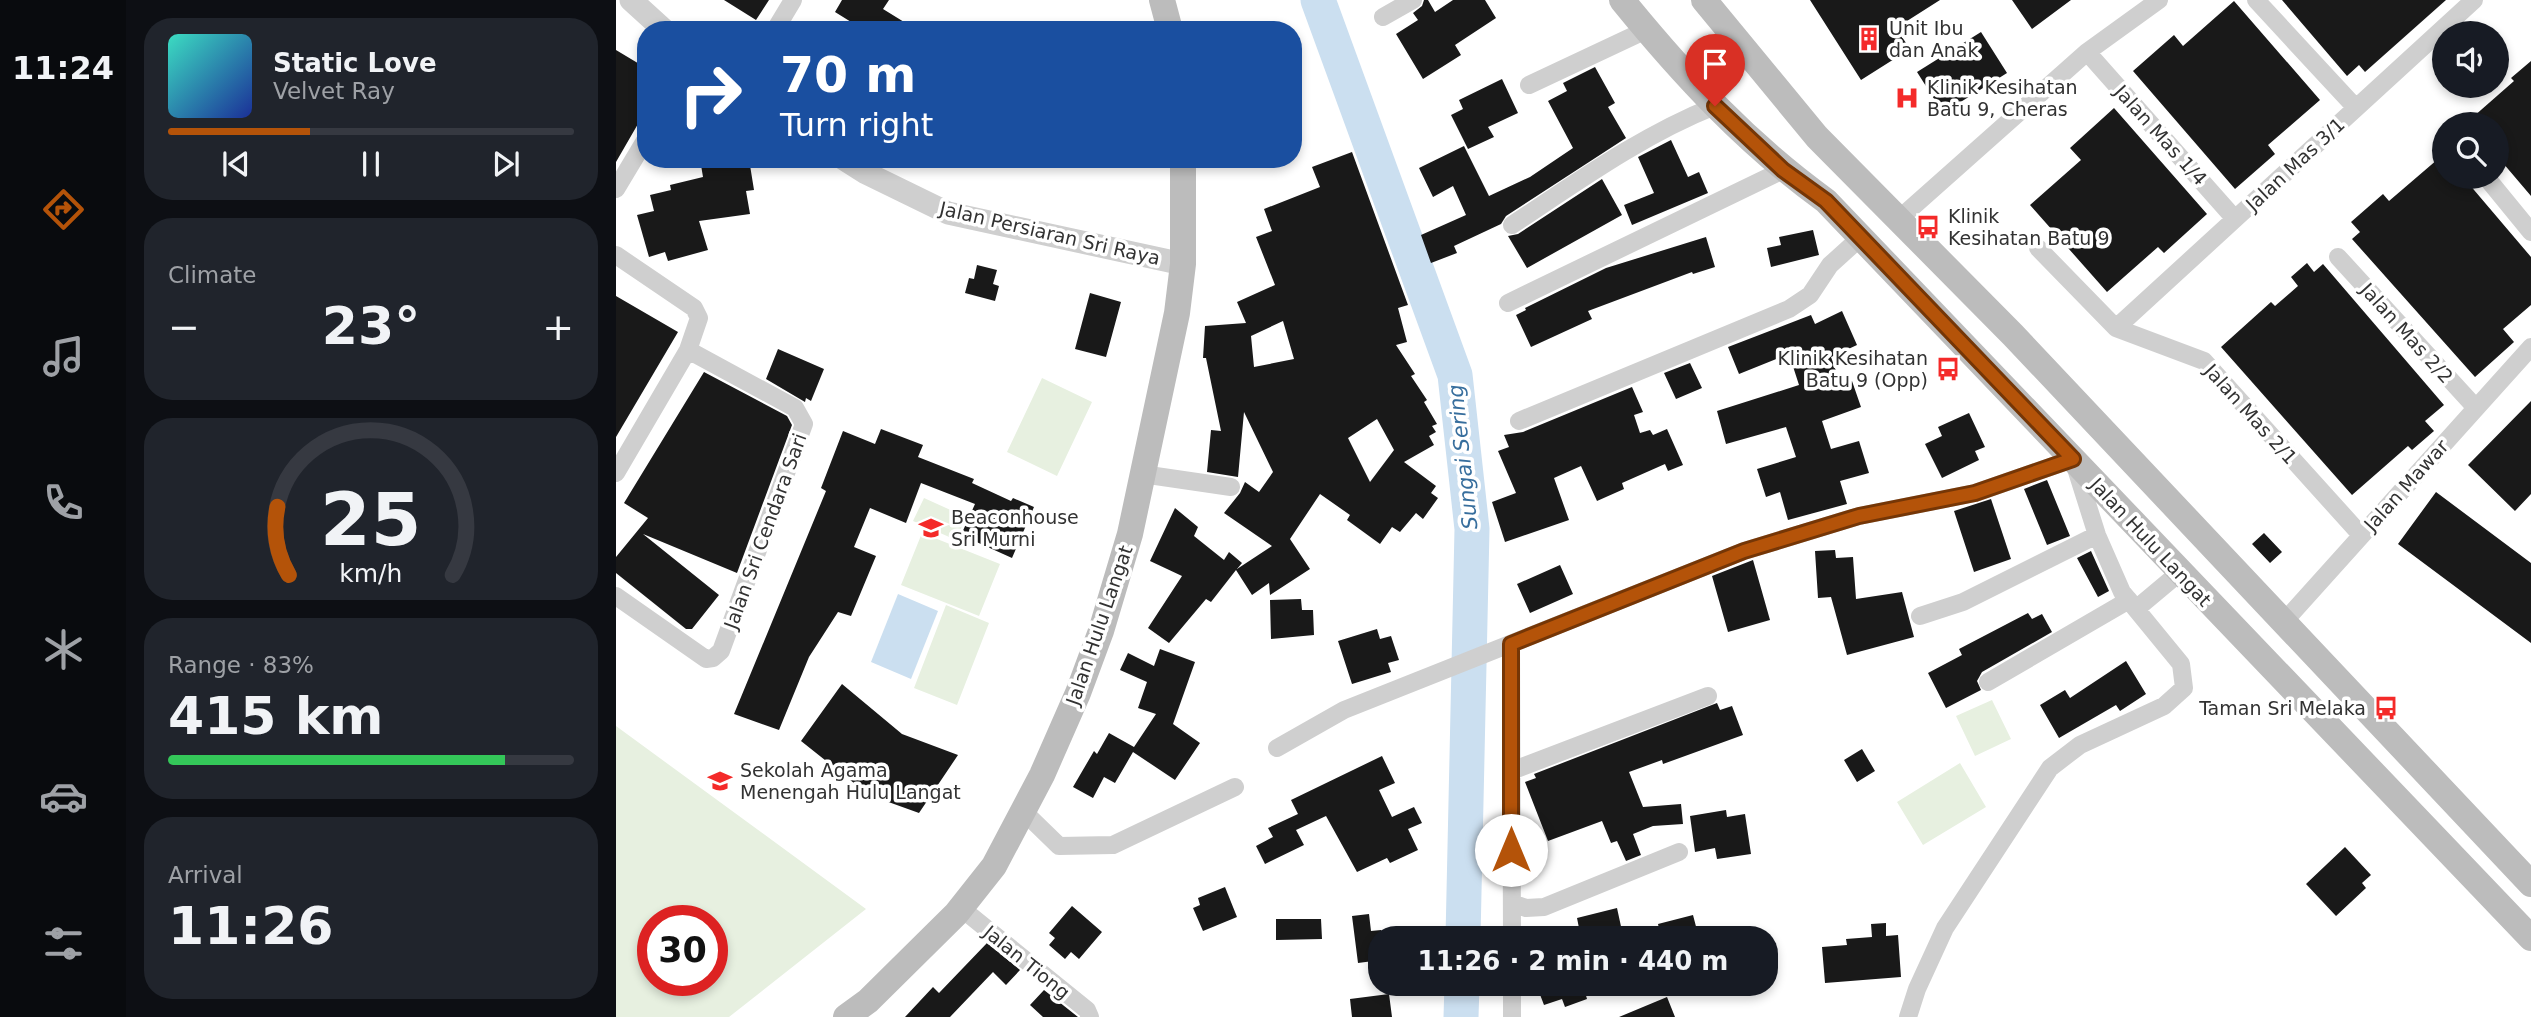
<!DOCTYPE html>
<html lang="en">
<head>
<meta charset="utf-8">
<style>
	:root { --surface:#171b24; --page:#20242c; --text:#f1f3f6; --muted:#9ea1a6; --line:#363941; --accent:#b45309 }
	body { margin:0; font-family:"DejaVu Sans",sans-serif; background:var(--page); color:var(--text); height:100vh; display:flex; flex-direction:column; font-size:26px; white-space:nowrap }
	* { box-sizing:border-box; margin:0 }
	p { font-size:23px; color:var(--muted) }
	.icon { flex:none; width:38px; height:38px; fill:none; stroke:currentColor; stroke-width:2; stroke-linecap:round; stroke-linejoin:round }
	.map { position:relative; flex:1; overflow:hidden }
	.drawer { display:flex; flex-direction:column; gap:18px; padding:18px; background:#0d0f14; width:490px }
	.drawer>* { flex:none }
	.top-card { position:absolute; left:21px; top:21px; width:665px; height:147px; border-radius:28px; box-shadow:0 4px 10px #0003; background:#1a4fa0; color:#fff; overflow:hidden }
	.fabs { position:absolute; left:1816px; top:21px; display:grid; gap:14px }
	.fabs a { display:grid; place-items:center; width:77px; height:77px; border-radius:50%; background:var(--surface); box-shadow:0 4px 10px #0003; font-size:35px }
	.speed { position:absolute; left:21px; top:905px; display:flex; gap:14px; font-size:35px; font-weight:700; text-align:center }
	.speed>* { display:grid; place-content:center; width:91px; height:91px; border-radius:50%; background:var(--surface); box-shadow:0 4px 10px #0003; line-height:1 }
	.speed .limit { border:10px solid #d22; background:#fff; color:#111 }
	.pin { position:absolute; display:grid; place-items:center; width:60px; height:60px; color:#fff; margin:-72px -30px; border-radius:50% 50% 50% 0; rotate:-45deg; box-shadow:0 0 7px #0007 }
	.pin .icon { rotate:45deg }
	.me { position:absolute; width:77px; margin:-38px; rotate:0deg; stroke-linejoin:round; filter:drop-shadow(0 0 5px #0008) }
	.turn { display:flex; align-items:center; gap:24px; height:147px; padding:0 28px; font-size:32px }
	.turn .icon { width:91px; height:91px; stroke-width:2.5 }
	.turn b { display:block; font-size:49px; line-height:60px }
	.big { font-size:52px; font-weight:600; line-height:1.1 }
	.drawer .tile { flex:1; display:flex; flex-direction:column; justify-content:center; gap:10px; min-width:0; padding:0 24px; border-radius:28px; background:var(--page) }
	.drawer .dial { align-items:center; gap:0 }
	.dial svg { height:182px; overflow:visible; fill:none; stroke:var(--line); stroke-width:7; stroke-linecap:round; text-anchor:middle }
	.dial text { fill:var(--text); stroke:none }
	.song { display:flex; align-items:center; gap:21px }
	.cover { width:84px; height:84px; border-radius:10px; background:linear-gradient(135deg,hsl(170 70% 55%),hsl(230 70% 35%)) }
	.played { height:7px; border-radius:4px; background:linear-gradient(90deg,var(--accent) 35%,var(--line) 35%) }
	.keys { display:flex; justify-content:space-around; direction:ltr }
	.heat { display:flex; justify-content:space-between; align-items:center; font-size:38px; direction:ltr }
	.charge { height:10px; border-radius:5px; background:linear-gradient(90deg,#34c759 83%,var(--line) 0) }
	.trip { position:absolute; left:752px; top:926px; width:410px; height:70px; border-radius:28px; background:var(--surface); box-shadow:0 4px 10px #0003; font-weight:600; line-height:70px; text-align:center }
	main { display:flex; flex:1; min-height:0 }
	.tabs { display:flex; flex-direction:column; width:126px; justify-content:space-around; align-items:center; background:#090b0e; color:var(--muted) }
	.tabs .icon { width:49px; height:49px }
	.tabs .selected { color:var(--accent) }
	.tabs b { font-size:32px; color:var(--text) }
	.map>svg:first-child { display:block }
</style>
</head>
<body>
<main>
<nav class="tabs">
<b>11:24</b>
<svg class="icon selected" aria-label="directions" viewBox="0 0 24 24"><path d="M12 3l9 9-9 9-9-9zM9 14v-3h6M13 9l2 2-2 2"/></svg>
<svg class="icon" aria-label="music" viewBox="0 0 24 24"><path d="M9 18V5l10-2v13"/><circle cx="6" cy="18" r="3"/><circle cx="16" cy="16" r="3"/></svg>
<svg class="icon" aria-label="phone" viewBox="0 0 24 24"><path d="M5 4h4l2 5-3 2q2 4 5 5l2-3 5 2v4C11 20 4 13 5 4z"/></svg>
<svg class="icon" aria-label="climate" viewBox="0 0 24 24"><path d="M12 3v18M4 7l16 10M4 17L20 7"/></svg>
<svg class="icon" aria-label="car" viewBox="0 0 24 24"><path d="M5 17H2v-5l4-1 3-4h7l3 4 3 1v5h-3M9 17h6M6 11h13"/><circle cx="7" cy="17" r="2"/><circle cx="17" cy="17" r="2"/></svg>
<svg class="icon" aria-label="filters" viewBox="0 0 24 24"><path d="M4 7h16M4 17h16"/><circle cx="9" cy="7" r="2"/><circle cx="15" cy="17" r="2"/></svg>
</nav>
<section class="drawer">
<div class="tile">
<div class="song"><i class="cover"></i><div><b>Static Love</b><p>Velvet Ray</p></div></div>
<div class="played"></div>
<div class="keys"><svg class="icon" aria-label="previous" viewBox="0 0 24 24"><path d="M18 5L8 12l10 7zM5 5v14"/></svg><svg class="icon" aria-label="pause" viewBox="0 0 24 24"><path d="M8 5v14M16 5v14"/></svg><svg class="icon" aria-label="next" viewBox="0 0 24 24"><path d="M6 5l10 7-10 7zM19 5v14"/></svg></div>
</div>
<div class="tile"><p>Climate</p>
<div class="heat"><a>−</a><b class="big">23°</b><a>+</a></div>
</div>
<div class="tile dial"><svg viewBox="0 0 100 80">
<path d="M14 69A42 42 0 1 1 86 69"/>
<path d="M14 69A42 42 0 0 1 9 39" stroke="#b45309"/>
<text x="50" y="56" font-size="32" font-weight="700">25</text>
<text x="50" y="72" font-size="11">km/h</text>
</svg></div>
<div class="tile"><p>Range · 83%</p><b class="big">415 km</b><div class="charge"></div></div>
<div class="tile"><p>Arrival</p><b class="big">11:26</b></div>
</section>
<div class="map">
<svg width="1915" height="1017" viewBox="0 0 1915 1017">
	<rect width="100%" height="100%" fill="#fff"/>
	<!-- green -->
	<path fill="#e7f0e0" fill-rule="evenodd" d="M426,378l50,24 -35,74 -50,-24z
		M308,498l42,19 -10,23 -43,-19z
		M306,533l78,31 -21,52 -78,-31z
		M330,605l43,18 -32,82 -43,-17z
		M1376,700l19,39 -36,17 -19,-40z
		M0,726l250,183 -137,108h-113zM96,920v60h-59v-60z
		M1344,763l26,44 -63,38 -26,-43z"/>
	<!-- water -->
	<path fill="#cbdff0" d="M282,594l40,17 -27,68 -40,-17z"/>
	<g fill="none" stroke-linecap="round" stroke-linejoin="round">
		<!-- river -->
		<path stroke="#cbdff0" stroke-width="35" d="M702,0l137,375 17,154 -9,409
			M845,1017l1,-33"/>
	</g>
	<!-- building -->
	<path fill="#191919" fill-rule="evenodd" d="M108,0h45l-13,20z
		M226,0h47l-6,9 34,21h-53l-29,-18z
		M808,0h4l7,12 18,-12h32l11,18 -41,27 6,10 -38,24 -27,-45 22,-14 -5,-7 9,-7z
		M1194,0h130l-44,28 14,21 -49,31z
		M1396,0h59l-39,29z
		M1666,0h164l-81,72 -6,-7 -12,11z
		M1618,1l86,99 -52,45 7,9 -40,35 -102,-118 41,-36 9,11z
		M1365,32l26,41 -64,40 -26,-41z
		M0,50l30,18v42l-30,52z
		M1915,61v135l-34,-40v-32h-32l49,-43 -3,-3z
		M979,67l20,36 -7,4 18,31 -120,78 -5,8 -47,22 3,7 -26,10 -10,-28 45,-20 -13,-29 -20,11 -14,-29 45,-22 25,50 41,-19 43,-29 -25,-47 19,-10 -4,-8z
		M886,79l16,34 -30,14 6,10 -26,12 -17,-34 12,-6 -4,-9z
		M1498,108l93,106 -43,39 -6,-6 -51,45 -77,-87 51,-45 -11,-12z
		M1055,140l17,37 11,-5 9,21 -76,32 -8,-20 30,-12 -16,-36z
		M736,152l56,153 -10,3 9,34 -11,3 19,29 -4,2 16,24 -3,2 13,22 -5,2 4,6 -7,4 5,9 -30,17 32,24 -5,7 7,5 -15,21 -7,-6 -16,19 -8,-5 -12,17 -33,-24 3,-5 -30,-21 -30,45 20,30 -40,26 -1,-12 -17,12 -16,-25 -25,32 -5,-3 -37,44 -21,-15 34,-52 -32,-15 25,-53 23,19 -4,9 30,24 5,-8 13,11 -5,6 35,-23 -48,-33 16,-20 5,-11 14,10 14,-20 -29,-60 -6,65 -31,-5 4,-42 10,1 -15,-73h-3l2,-32 41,-3 -9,-21 38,-17 -19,-48 16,-6 -8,-22 56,-22 -8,-20zM667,321l11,38 -40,8 -3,-31zM761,419l17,31 -24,32 -22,-44z
		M1829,153v24h18l68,80v48l-28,24 11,13 -39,35 -123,-138 8,-7 -9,-10 32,-28 6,7z
		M84,159h49l5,31 -8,1 4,23 -51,7 9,29 -40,11 -3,-9 -16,5 -12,-42 17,-4 -4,-16 21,-5 -1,-5 33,-8z
		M986,179l20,36 -95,53 -19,-32 10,-2z
		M1197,230l6,25 -48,12 -4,-19 14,-3 -2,-8z
		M1090,237l9,30 -22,7 -1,-2 -104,39 4,8 -61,28 -15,-32 10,-5 -1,-2 81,-40z
		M1691,263l7,9 9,-8 121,141 -19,16 9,10 -22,19 -4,-4 -56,49 -131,-148 50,-45 4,4 23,-20 -7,-9z
		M361,265l20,5 -4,14 6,2 -4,15 -30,-8 4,-15 5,1z
		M474,293l31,9 -15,55 -31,-8z
		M0,296l62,36 -62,105z
		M1226,311l15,34 -26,12 10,28 11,-4 9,26 -39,14 9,28 28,-8 10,32 -29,8 7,23 -59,16 -8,-28 -14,5 -9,-28 39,-12 -10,-30 -60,17 -9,-33 82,-26 -10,-31 -50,20 -11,-27 83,-32 4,9z
		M162,349l46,20 -13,32 -5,-3 -1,4 -39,-23z
		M1074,363l12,25 -26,11 -12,-26z
		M88,372l83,44 5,9 -55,148 -94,-39 76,61 -27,34h-6l-70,-56v-16l32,-39 -24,-15z
		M1016,387l11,25 -9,3 6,18 10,-3 3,5 14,-6 16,36 -15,6 -3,-7 -43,19 2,6 -27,12 -16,-35 -27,12 15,42 -64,22 -13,-40 24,-9 -18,-42 11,-4 -5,-12 19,-3z
		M1915,401v93l-16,17 -47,-46z
		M1353,413l16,34 -10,4 4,9 -37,18 -17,-34 17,-8 -4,-9z
		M265,429l42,16 -5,12 56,22 -2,4 39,18 2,-3 21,9 -22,51 -51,-23 14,-31 -54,-21 -15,40 -36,-15 -16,39 22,9 -25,60 -13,-4 -29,45 -30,73 -45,-16 92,-223 -5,-3 22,-57 32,13z
		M1431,480l23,56 -23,9 -23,-56z
		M1820,492l95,71v80l-133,-99z
		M1375,499l20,60 -37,13 -20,-61z
		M1648,533l18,19 -12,11 -18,-19z
		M1219,550l1,8 17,-1 3,42 46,-7 12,45 -67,18 -16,-58 -13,1 -3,-47z
		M1475,551l18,40 -11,6 -21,-39z
		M1137,560l17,60 -42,12 -16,-56z
		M944,565l13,29 -43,19 -13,-29z
		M685,599l1,11h11l1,25 -43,4 -1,-39z
		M1412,613l4,6 10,-5 10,18 -70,40 -5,9 4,9 -35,18 -18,-35 34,-18 -3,-6z
		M761,629l3,10 11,-3 8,24 -11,3 3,9 -39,12 -14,-43z
		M544,649l35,13 -22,62 27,19 -25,37 -42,-28 -18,31 -11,-6 -11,21 -20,-11 21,-36 3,3 12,-21 25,14 22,-33 -18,-6 9,-26 -27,-12 8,-17 26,13z
		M1510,661l20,33 -26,17 -4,-6 -57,33 -19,-33 25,-15 5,8z
		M226,684l60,50 56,21 -39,58 -50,-18 -68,-54z
		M1101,703l3,7 12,-4 11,29 -80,29 -1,-4 -33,12 14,35 38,-3 2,20 -30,2 -20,8 8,21 -15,6 -9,-20 -6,2 -9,-22 -54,20 -23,-59 11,-4 -2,-4z
		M1246,749l13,22 -18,11 -13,-22z
		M766,756l13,27 -16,7 13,27 22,-10 8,16 -14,6 10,21 -28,13 -3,-5 -30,14 -31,-56 -30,14 8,15 -39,19 -9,-18 17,-9 -5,-9 30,-14 -7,-14z
		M1110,810l1,7 18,-3 6,40 -34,5 -2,-11 -20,4 -5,-36z
		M1729,847l26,28 -9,8 4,5 -30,28 -30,-32z
		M609,887l12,30 -34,14 -10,-23 7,-3 -2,-7z
		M456,906l30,26 -23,27 -8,-7 -6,7 -16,-14 6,-7 -6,-5z
		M1001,908l5,23 -41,7 -4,-20z
		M753,914l2,17 10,-1v30l-23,3 -6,-47z
		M1077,915l6,23h-38l-3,-14z
		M660,919h45l1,20 -46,1z
		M1270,923v13l12,-1 3,42 -76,6 -3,-36 25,-2 -1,-6 26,-2 -1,-13z
		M371,943l33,27 -14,15 -13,-13 -43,45h-45l28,-30 6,6z
		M920,984h64v2l-15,6 2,7 -22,8 -3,-8 -18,6z
		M428,990l34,27h-35l-13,-12z
		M773,994l3,23h-40l-2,-18z
		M1051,997l8,20h-56z"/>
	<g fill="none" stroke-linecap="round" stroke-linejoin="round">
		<!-- minor -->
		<path stroke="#cfcfcf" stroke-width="18" d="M1640,0l100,108
			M767,17l30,-17
			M159,30l18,-30
			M1471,52l148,167
			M913,85l117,-55
			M1870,177l45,55
			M0,189l30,-50
			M1283,219l188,-167 72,-52
			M896,225c65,-43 130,-90 203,-119
			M1422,248l78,80 88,33 157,174
			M0,255l78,53 5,10 -11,32 -72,123
			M1722,257l138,151
			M892,303l275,-133
			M1500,328l358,-328
			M903,421l270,-112 21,-14 20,-30 31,-28
			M526,474l89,13
			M0,596l90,63 7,-1 8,-7 83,-227 -9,-16 -107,-58
			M1520,609l43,-36
			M1304,616l43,-14 134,-67
			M1666,624l249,-277
			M895,644l1,294
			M1372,682l141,-82
			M661,748l67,-38 400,-159 115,-35 116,-23 98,-34 24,76 25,57 59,72 3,24 -20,18 -84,39 -30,23 -105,160 -28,61 -9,28
			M895,771l197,-75
			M407,811l36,35 54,-1 122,-58
			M896,903l14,5 18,-1 135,-55
			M345,908l126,102 3,7
			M896,984v33"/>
		<!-- tertiary -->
		<path stroke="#cfcfcf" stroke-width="23" d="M15,0l33,30
			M228,159l22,14 82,40 235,51"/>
		<!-- secondary -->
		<path stroke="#bcbcbc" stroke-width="26" d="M546,0l8,30
			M1006,0c61,75 125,144 204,201l705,737
			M1088,0l113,137 196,198 518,549
			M230,1017l22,-16 88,-87 38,-48 48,-91 36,-82 23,-62 29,-97 47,-221 6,-49v-105"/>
	</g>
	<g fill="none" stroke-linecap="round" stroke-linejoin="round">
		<!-- route casing -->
		<g stroke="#753606" stroke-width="18">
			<path id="route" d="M895,850v-206l233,-93 115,-35 116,-23 98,-34 -247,-258 -43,-31 -68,-64"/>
		</g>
		<!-- route -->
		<use href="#route" stroke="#b45309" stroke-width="12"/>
	</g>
	<!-- icons -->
	<defs>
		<g id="building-bare" transform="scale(1.89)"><path d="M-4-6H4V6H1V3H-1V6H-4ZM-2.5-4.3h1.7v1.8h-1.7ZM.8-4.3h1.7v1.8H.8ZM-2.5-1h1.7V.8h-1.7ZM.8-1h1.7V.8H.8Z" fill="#f42a29" stroke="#fff" stroke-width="2.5" paint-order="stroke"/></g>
		<g id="hospital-bare" transform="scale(1.89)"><path d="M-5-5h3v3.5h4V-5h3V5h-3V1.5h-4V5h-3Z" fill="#f42a29" stroke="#fff" stroke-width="2.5" paint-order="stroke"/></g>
		<g id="bus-bare" transform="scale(1.89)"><path d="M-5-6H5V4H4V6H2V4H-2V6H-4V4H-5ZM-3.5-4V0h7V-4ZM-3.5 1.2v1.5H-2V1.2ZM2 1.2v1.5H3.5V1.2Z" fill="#f42a29" stroke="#fff" stroke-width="2.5" paint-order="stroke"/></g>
		<g id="school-bare" transform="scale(1.89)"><path d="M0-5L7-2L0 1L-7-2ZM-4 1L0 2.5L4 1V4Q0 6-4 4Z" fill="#f42a29" stroke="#fff" stroke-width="2.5" paint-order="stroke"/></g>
	</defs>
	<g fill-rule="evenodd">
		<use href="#building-bare" x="1253" y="39"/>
		<use href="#hospital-bare" x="1291" y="98"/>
		<use href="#bus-bare" x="1312" y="227"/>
		<use href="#bus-bare" x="1332" y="369"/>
		<use href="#school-bare" x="315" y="528"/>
		<use href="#bus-bare" x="1770" y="708"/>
		<use href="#school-bare" x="104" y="781"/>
	</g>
	<g text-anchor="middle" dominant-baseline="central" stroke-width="7" stroke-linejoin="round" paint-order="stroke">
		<!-- poi labels -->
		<g font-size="19" fill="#323232" stroke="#fff" text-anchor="start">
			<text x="1273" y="28">Unit Ibu<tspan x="1273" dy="22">dan Anak</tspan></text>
			<text x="1311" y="87">Klinik Kesihatan<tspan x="1311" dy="22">Batu 9, Cheras</tspan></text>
			<text x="1332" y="216">Klinik<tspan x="1332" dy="22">Kesihatan Batu 9</tspan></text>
			<text x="1312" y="358" text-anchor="end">Klinik Kesihatan<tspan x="1312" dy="22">Batu 9 (Opp)</tspan></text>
			<text x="335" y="517">Beaconhouse<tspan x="335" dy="22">Sri Murni</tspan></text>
			<text x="1750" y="708" text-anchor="end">Taman Sri Melaka</text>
			<text x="124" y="770">Sekolah Agama<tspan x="124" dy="22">Menengah Hulu Langat</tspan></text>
		</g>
		<!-- street labels -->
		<g font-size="19" fill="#323232" stroke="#fff">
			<text transform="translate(1545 135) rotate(48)">Jalan Mas 1/4</text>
			<text transform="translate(1679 164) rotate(-43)">Jalan Mas 3/1</text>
			<text transform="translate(434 233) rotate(13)">Jalan Persiaran Sri Raya</text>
			<text transform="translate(1791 333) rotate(48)">Jalan Mas 2/2</text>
			<text transform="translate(1635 414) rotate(48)">Jalan Mas 2/1</text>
			<text transform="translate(1790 485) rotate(-48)">Jalan Mawar</text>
			<text transform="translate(149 531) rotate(-70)">Jalan Sri Cendara Sari</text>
			<text transform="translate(1535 542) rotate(47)">Jalan Hulu Langat</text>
			<text transform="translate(483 625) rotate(-71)">Jalan Hulu Langat</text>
			<text transform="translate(411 962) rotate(39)">Jalan Tiong</text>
		</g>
		<!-- water labels -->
		<g font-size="21" font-style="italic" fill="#376e9d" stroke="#fff">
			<text transform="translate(847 457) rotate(-96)">Sungai Sering</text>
		</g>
	</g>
</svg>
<div class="fabs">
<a><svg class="icon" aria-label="sound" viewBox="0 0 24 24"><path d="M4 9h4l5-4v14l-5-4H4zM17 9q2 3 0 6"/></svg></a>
<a><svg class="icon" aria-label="search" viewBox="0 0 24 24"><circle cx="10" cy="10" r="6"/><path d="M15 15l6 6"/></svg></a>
</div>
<div class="speed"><div class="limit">30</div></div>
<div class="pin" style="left:1099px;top:106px;background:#d93025"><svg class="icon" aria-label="arrive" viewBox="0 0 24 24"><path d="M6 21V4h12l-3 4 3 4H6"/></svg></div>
<svg class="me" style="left:895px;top:850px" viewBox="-20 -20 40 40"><circle r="19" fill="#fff"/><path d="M0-13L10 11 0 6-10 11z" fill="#b45309"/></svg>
<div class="trip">11:26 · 2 min · 440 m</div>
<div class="top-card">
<div class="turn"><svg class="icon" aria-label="right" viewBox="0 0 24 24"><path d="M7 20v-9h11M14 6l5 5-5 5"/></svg><div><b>70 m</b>Turn right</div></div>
</div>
</div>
</main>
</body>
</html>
